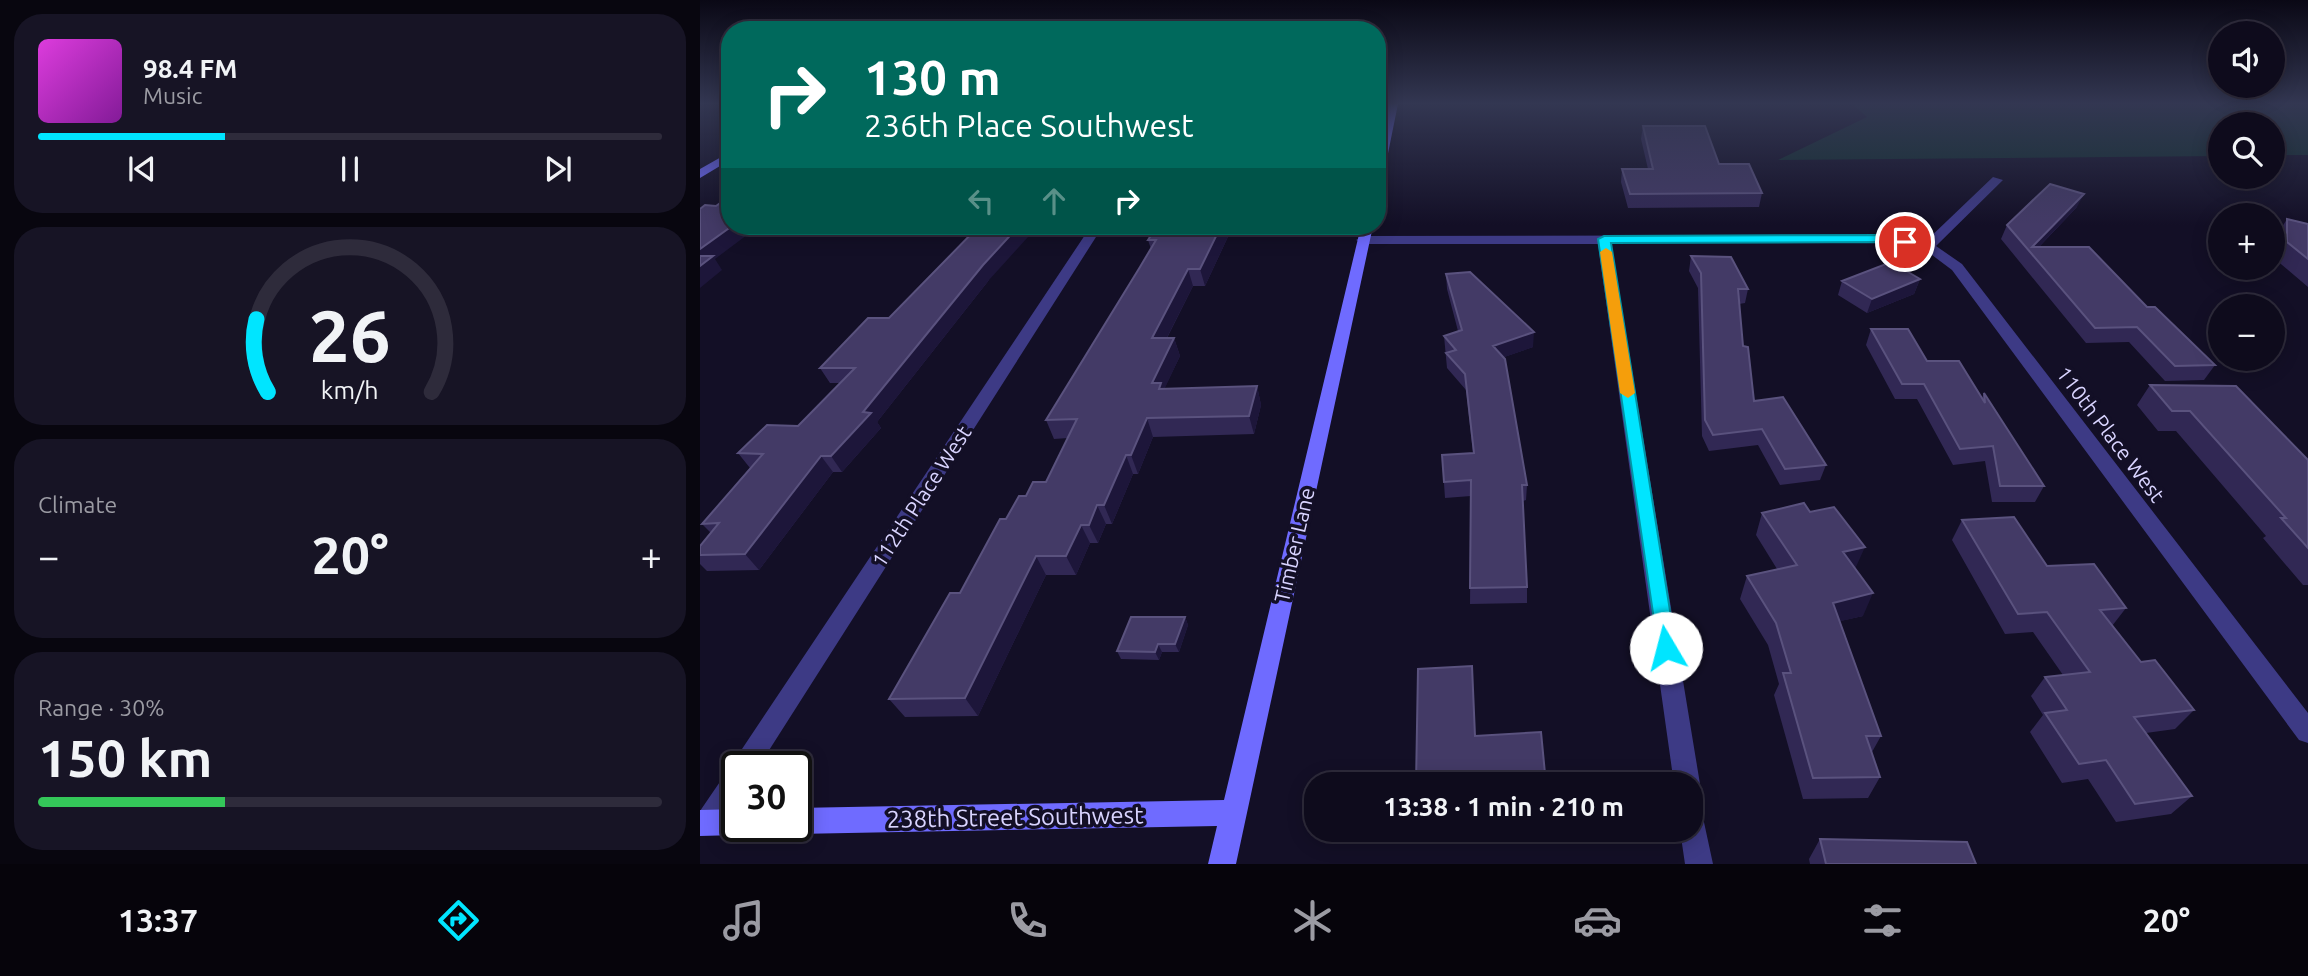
<!DOCTYPE html>
<html lang="en">
<head>
<meta charset="utf-8">
<style>
	:root { --surface:#0e0b1c; --page:#171425; --text:#f1f3f6; --muted:#9b9ba3; --line:#2e2b3b; --accent:#00e5ff }
	body { margin:0; font-family:Ubuntu,sans-serif; background:var(--page); color:var(--text); height:100vh; display:flex; flex-direction:column; font-size:26px; white-space:nowrap }
	* { box-sizing:border-box; margin:0 }
	p { font-size:23px; color:var(--muted) }
	.icon { flex:none; width:38px; height:38px; fill:none; stroke:currentColor; stroke-width:2; stroke-linecap:round; stroke-linejoin:round }
	.map { position:relative; flex:1; overflow:hidden }
	.drawer { display:flex; flex-direction:column; gap:14px; padding:14px; background:#08060f; width:700px }
	.drawer>* { flex:none }
	.guide { position:absolute; left:21px; top:21px; width:665px; height:214px; border-radius:28px; box-shadow:0 4px 18px #0003,0 0 0 2px var(--line); background:#00695c; color:#fff; overflow:hidden }
	.fabs { position:absolute; left:1508px; top:21px; display:grid; gap:14px }
	.fabs a { display:grid; place-items:center; width:77px; height:77px; border-radius:50%; background:var(--surface); box-shadow:0 4px 18px #0003,0 0 0 2px var(--line); font-size:35px }
	.speed { position:absolute; left:21px; top:751px; display:flex; gap:14px; font-size:35px; font-weight:700; text-align:center }
	.speed>* { display:grid; place-content:center; width:91px; height:91px; border-radius:50%; background:var(--surface); box-shadow:0 4px 18px #0003,0 0 0 2px var(--line); line-height:1 }
	.speed .limit { border:4px solid #111; border-radius:10px; background:#fff; color:#111 }
	.pin { position:absolute; display:grid; place-items:center; width:60px; height:60px; color:#fff; margin:-30px; border:4px solid #fff; border-radius:50%; box-shadow:0 2px 7px #0007 }
	.me { position:absolute; width:77px; margin:-38px; rotate:352deg; stroke-linejoin:round; filter:drop-shadow(0 0 5px #0008) }
	.turn { display:flex; align-items:center; gap:24px; height:147px; padding:0 28px; font-size:32px }
	.turn .icon { width:91px; height:91px; stroke-width:2.5 }
	.turn b { display:block; font-size:49px; line-height:60px }
	.lanes { display:flex; align-items:center; height:66px; padding:0 28px; background:#0003; justify-content:center; gap:35px; direction:ltr }
	.lanes .off { opacity:.35 }
	.big { font-size:52px; font-weight:700; line-height:1.1 }
	.drawer .card { flex:1; display:flex; flex-direction:column; justify-content:center; gap:10px; min-width:0; padding:0 24px; border-radius:28px; background:var(--page) }
	.drawer .dial { align-items:center; gap:0 }
	.dial svg { height:182px; overflow:visible; fill:none; stroke:var(--line); stroke-width:7; stroke-linecap:round; text-anchor:middle }
	.dial text { fill:var(--text); stroke:none }
	.song { display:flex; align-items:center; gap:21px }
	.cover { width:84px; height:84px; border-radius:10px; background:linear-gradient(135deg,hsl(300 70% 55%),hsl(290 70% 35%)) }
	.played { height:7px; border-radius:4px; background:linear-gradient(90deg,var(--accent) 30%,var(--line) 30%) }
	.keys { display:flex; justify-content:space-around; direction:ltr }
	.heat { display:flex; justify-content:space-between; align-items:center; font-size:38px; direction:ltr }
	.charge { height:10px; border-radius:5px; background:linear-gradient(90deg,#34c759 30%,var(--line) 0) }
	.trip { position:absolute; left:604px; top:772px; width:399px; height:70px; border-radius:28px; background:var(--surface); box-shadow:0 4px 18px #0003,0 0 0 2px var(--line); font-weight:700; line-height:70px; text-align:center }
	.tabs { display:flex; height:112px; justify-content:space-around; align-items:center; background:#06040b; color:var(--muted) }
	.tabs .icon { width:49px; height:49px }
	.tabs .selected { color:var(--accent) }
	.tabs b { font-size:32px; color:var(--text) }
	main { display:flex; flex:1; min-height:0 }
	.map>svg:first-child { display:block }
</style>
</head>
<body>
<main>
<section class="drawer">
<div class="card">
<div class="song"><i class="cover"></i><div><b>98.4 FM</b><p>Music</p></div></div>
<div class="played"></div>
<div class="keys"><svg class="icon" aria-label="previous" viewBox="0 0 24 24"><path d="M18 5L8 12l10 7zM5 5v14"/></svg><svg class="icon" aria-label="pause" viewBox="0 0 24 24"><path d="M8 5v14M16 5v14"/></svg><svg class="icon" aria-label="next" viewBox="0 0 24 24"><path d="M6 5l10 7-10 7zM19 5v14"/></svg></div>
</div>
<div class="card dial"><svg viewBox="0 0 100 80">
<path d="M14 69A42 42 0 1 1 86 69"/>
<path d="M14 69A42 42 0 0 1 9 37" stroke="#00e5ff"/>
<text x="50" y="56" font-size="32" font-weight="700">26</text>
<text x="50" y="72" font-size="11">km/h</text>
</svg></div>
<div class="card"><p>Climate</p>
<div class="heat"><a>−</a><b class="big">20°</b><a>+</a></div>
</div>
<div class="card"><p>Range · 30%</p><b class="big">150 km</b><div class="charge"></div></div>
</section>
<div class="map">
<svg width="1608" height="864" viewBox="0 0 1608 864">
	<rect width="100%" height="100%" fill="#130f26"/>
	<!-- green -->
	<path fill="#12302f" d="M1152,104h456v51h-35v-31h-52v32l-443,4 89,-43z"/>
	<g fill="none" stroke-linecap="round" stroke-linejoin="round">
		<!-- street -->
		<path fill="#3d3a85" fill-rule="evenodd" d="M1293,177l10,3 -67,66 26,18 346,449v30l-9,-3 -347,-470 -28,-21 -42,-6h-271l89,541 -4,9 -6,2v-11h-16l-76,-540h-235l-7,-4 7,-4 519,-1 43,7z
			M391,226h12l-344,540h-22v36l-20,29 -9,4 -8,-3v-21l28,-41 6,-2 2,-10z
			M990,795l9,4 14,65h-28l-5,-34h10z"/>
		<!-- secondary -->
		<path fill="#6f6bff" fill-rule="evenodd" d="M688,104h10l-15,74 -6,3v-30z
			M30,152v8l-30,18v-9z
			M661,226h12l-137,638h-28l9,-38 -421,8 -9,-4 -2,-4h11v-18l428,-8z
			M37,809v17h11l-2,5 -9,4 -37,1v-26z"/>
	</g>
	<!-- wall -->
	<path fill="#312854" d="M943,126l76,38 43,29 -3,14 -131,1 -7,-26 1,-13h26l-7,-30z
		M1377,207l-38,40 176,118 -11,15 -39,1 -36,-39 -43,1 -85,-104 6,-14z
		M1587,219l21,5v63l-33,-28 1,-22z
		M457,226h76l-28,60h-12l-26,52h7l6,18 -16,33 93,-3 4,19 -7,29 -101,3 -15,37h-5l-21,50h-6l-8,19h-8l-14,32h-30l-68,141 -73,1 -16,-18 137,-203 20,-14 22,-44 -14,1 -8,-19 94,-153 11,-18 -3,-9z
		M991,256l57,33 -3,14 -6,1 4,42 11,55 72,64 -6,15 -40,5 -22,-40 -49,6 -7,-15 -4,-148 -9,-17z
		M746,274l87,73 -29,10 23,128 -1,15 -3,1 4,86v16l-57,1 1,-108 -26,2 -3,-43 31,-2 -7,-63 -19,-22 -3,-32 14,-5 -11,-42z
		M1220,279l-6,15 -47,19 -29,-18 4,-14z
		M289,280l-112,142 4,6 -39,44h-9l-74,98 -52,1 -7,-7v-18l11,-13 -9,-9 48,-56 -12,-15 60,-27 42,-43h-10l-10,-15 69,-50z
		M1171,329l56,32 55,37 2,-5 60,93 -9,16h-43l-7,-41 -32,4 -36,-66h-22l-29,-54z
		M1450,385l158,75v125h-5l-40,-47 3,-2 -90,-105h-18l-21,-26z
		M1062,513l93,56 8,47 -23,5 41,115 -9,16 8,25 -12,21 -65,1 -29,-104 5,-11 -11,-39 -28,-46 7,-23 30,-7 -21,-34z
		M1262,520l164,88 -14,18 29,36 53,48 -19,19 -29,4 46,63 -21,18 -55,8 -28,-43 -26,4 -32,-51 13,-17 -12,-19 14,-19 18,-2 -30,-43 -28,2 -53,-94z
		M485,617l3,8 -9,27h-17l-3,8 -38,-1 -4,-8z
		M1120,839l156,25h-166l-1,-5z"/>
	<!-- shaded-wall -->
	<path fill="#1d163a" d="M1384,194l-7,13 -45,47v-7z
		M32,226h27l-44,33 7,11 -22,18v-39z
		M319,226h19l-49,54 -112,142 4,6 -39,44 -11,-16 32,-44 120,-147z
		M521,226h12l-28,60 -5,-17z
		M488,269l5,17 -35,69 -6,-17z
		M1220,279l-6,15 -47,19 5,-14z
		M834,332l-1,15 -40,14v-15z
		M474,338l6,18 -16,34 3,11 -15,-18z
		M557,386l4,19 -7,29 -5,-18z
		M447,418l6,19 -15,37 -7,-19z
		M426,455l7,19 -21,50 -8,-19z
		M121,456l12,16 -74,98 -14,-16z
		M397,505l9,19 -8,19 -9,-18z
		M381,525l9,18 -14,32 -10,-19z
		M1165,547l-10,22 -12,-17z
		M336,556l10,19 -68,141 -13,-18z
		M1173,593l-10,23 -39,9 9,-22z
		M485,617l3,8 -9,27 -4,-8z
		M458,644l4,8 -3,8 -4,-8z"/>
	<!-- building -->
	<path fill="#433a66" stroke="#5a527e" stroke-width="2" d="M943,126h62l14,38h30l13,29 -132,1 -8,-25h31z
		M1350,184l34,10 -52,53h57l58,60h8l60,58 -40,1 -38,-39 -42,1 -88,-103z
		M30,196v30h2l-32,23v-40l5,-4 11,1z
		M1587,219l21,5v35l-21,-17z
		M279,226h40l-36,39 -120,147 8,1 -40,43h-10l-76,98 -45,1v-9l19,-23 -17,1 61,-70 -25,-1 29,-28 31,1 57,-58h-35l48,-50h21z
		M457,226h64l-21,43h-12l-36,69h22l-22,45h9l-2,6 98,-3 -8,30 -102,2 -16,37h-5l-22,50h-7l-8,20h-8l-15,31h-30l-71,142 -76,1 61,-106h10l40,-74h6l13,-23h7l7,-14h13l31,-63 -31,1 94,-153 16,-27h-8z
		M0,256h13l-13,10z
		M991,256l40,1 17,32h-10l5,57 5,1 6,54 29,-4 43,68 -41,4 -23,-40 -49,6 -8,-15 -4,-147z
		M1191,262l29,17 -48,20 -30,-18z
		M770,272l64,60 -41,14 12,13 22,126h-5l5,102 -57,1 1,-108 -27,2 -2,-27 32,-2 -9,-79 -19,-21 10,-3 -12,-14 18,-6 -16,-56z
		M1171,329h37l19,32h32l26,42 -1,-10 60,93h-44l-7,-40 -33,3 -36,-65h-22z
		M1450,385l86,1 72,74v88l-27,-30h5l-96,-107h-18z
		M1104,503l6,9 24,-5 31,40 -22,5 30,41 -40,10 48,133h-15l14,41 -67,1 -30,-105h8l-15,-50 -29,-47 50,-11 -35,-52z
		M1314,517l33,49 47,-2 32,44 -26,2 41,52 14,-2 39,50 -60,7 58,79 -57,8 -29,-44 -27,4 -34,-51 22,-3 -22,-33 45,-5 -43,-60 -29,2 -56,-94z
		M431,617h54l-10,27h-17l-3,8 -38,-1z
		M772,666l3,70 66,-4 5,52h-130l2,-115z
		M1120,839l147,3 9,22h-150z"/>
	<!-- sky -->
	<linearGradient id="sky" x2="0" y2="1"><stop stop-color="#0a0815"/><stop offset="0.46" stop-color="#333752"/><stop offset="1" stop-color="#333752" stop-opacity="0"/></linearGradient>
	<rect width="1608" height="225" fill="url(#sky)"/>
	<!-- route -->
	<path fill="#00e5ff" stroke="#0095a6" stroke-width="2" d="M1182,235l29,7 -6,4 -23,-4 -271,1 65,405 -3,6 -7,3 -7,-3 -61,-415 6,-3z"/>
	<!-- slow -->
	<path fill="#f59e0b" d="M906,248l6,4 23,141 -7,5 -8,-5 -20,-141z"/>
	<g text-anchor="middle" dominant-baseline="central" stroke-width="7" stroke-linejoin="round" paint-order="stroke">
		<!-- street labels -->
		<g font-size="21" fill="#d9d4ff" stroke="#130f26">
			<text transform="translate(1411 434) rotate(53)">110th Place West</text>
			<text transform="translate(221 496) rotate(-57)">112th Place West</text>
			<text transform="translate(594 545) rotate(-77)">Timber Lane</text>
		</g>
		<!-- near-street labels -->
		<g font-size="24" fill="#d9d4ff" stroke="#130f26">
			<text transform="translate(315 817) rotate(-1)">238th Street Southwest</text>
		</g>
	</g>
</svg>
<div class="fabs">
<a><svg class="icon" aria-label="sound" viewBox="0 0 24 24"><path d="M4 9h4l5-4v14l-5-4H4zM17 9q2 3 0 6"/></svg></a>
<a><svg class="icon" aria-label="search" viewBox="0 0 24 24"><circle cx="10" cy="10" r="6"/><path d="M15 15l6 6"/></svg></a>
<a>+</a>
<a>−</a>
</div>
<div class="speed"><div class="limit">30</div></div>
<div class="pin" style="left:1205px;top:242px;background:#d93025"><svg class="icon" aria-label="arrive" viewBox="0 0 24 24"><path d="M6 21V4h12l-3 4 3 4H6"/></svg></div>
<svg class="me" style="left:966px;top:648px" viewBox="-20 -20 40 40"><circle r="19" fill="#fff"/><path d="M0-13L10 11 0 6-10 11z" fill="#00e5ff"/></svg>
<div class="trip">13:38 · 1 min · 210 m</div>
<div class="guide">
<div class="turn"><svg class="icon" aria-label="right" viewBox="0 0 24 24"><path d="M7 20v-9h11M14 6l5 5-5 5"/></svg><div><b>130 m</b>236th Place Southwest</div></div>
<div class="lanes"><svg class="icon off" aria-label="left" viewBox="0 0 24 24"><path d="M17 20v-9H6M10 6l-5 5 5 5"/></svg><svg class="icon off" aria-label="ahead" viewBox="0 0 24 24"><path d="M12 20V5M6 11l6-6 6 6"/></svg><svg class="icon" aria-label="right" viewBox="0 0 24 24"><path d="M7 20v-9h11M14 6l5 5-5 5"/></svg></div>
</div>
</div>
</main>
<nav class="tabs">
<b>13:37</b>
<svg class="icon selected" aria-label="directions" viewBox="0 0 24 24"><path d="M12 3l9 9-9 9-9-9zM9 14v-3h6M13 9l2 2-2 2"/></svg>
<svg class="icon" aria-label="music" viewBox="0 0 24 24"><path d="M9 18V5l10-2v13"/><circle cx="6" cy="18" r="3"/><circle cx="16" cy="16" r="3"/></svg>
<svg class="icon" aria-label="phone" viewBox="0 0 24 24"><path d="M5 4h4l2 5-3 2q2 4 5 5l2-3 5 2v4C11 20 4 13 5 4z"/></svg>
<svg class="icon" aria-label="climate" viewBox="0 0 24 24"><path d="M12 3v18M4 7l16 10M4 17L20 7"/></svg>
<svg class="icon" aria-label="car" viewBox="0 0 24 24"><path d="M5 17H2v-5l4-1 3-4h7l3 4 3 1v5h-3M9 17h6M6 11h13"/><circle cx="7" cy="17" r="2"/><circle cx="17" cy="17" r="2"/></svg>
<svg class="icon" aria-label="filters" viewBox="0 0 24 24"><path d="M4 7h16M4 17h16"/><circle cx="9" cy="7" r="2"/><circle cx="15" cy="17" r="2"/></svg>
<b>20°</b>
</nav>
</body>
</html>
